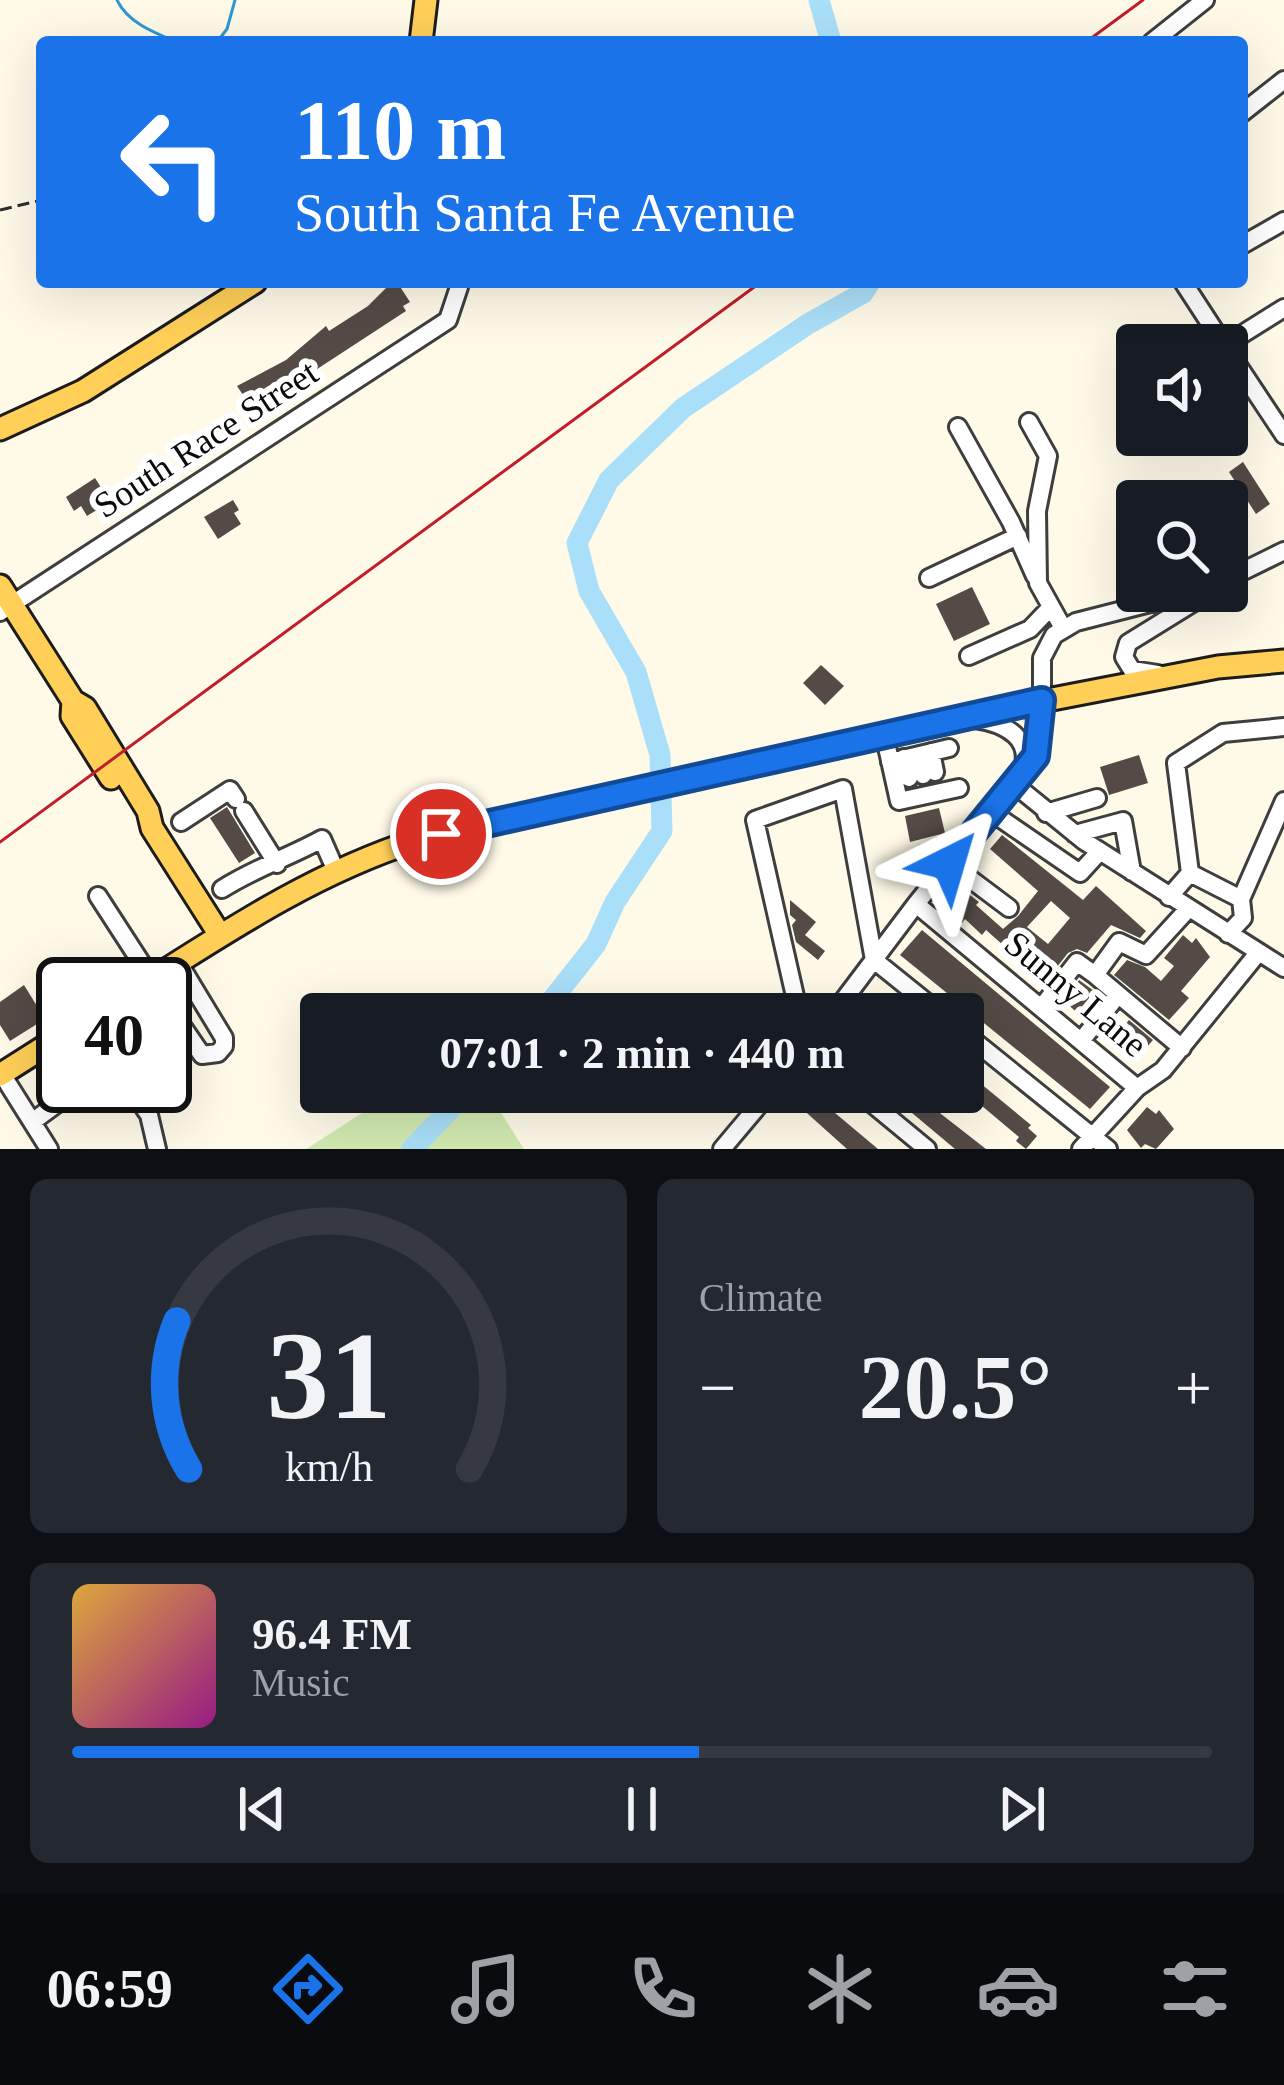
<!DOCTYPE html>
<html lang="en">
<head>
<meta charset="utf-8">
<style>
	:root { --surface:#171b24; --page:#242831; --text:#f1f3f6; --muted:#9ea1a6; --line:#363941; --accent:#1a73e8 }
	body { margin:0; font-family:"Times New Roman",serif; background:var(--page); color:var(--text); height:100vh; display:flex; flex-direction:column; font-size:45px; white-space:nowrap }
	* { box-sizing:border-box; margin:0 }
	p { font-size:39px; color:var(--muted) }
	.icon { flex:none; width:66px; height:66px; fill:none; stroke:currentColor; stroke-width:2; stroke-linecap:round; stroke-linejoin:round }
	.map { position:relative; height:1149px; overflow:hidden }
	.side { display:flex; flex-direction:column; gap:30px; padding:30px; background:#0d0f14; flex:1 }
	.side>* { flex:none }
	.guide { position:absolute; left:36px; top:36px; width:1212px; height:252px; border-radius:12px; box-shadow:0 12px 48px #0002; background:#1a73e8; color:#fff; overflow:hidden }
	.controls { position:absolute; left:1116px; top:324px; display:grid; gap:24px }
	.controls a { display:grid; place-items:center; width:132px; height:132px; border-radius:12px; background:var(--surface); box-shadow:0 12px 48px #0002; font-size:60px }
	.speed { position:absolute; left:36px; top:957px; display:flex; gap:24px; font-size:60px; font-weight:700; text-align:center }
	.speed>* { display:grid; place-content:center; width:156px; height:156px; border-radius:50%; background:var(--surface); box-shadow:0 12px 48px #0002; line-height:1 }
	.speed .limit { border:6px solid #111; border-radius:18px; background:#fff; color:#111 }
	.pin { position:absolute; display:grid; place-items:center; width:102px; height:102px; color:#fff; margin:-51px; border:6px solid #fff; border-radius:50%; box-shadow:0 3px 12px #0007 }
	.me { position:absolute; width:132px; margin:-66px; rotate:40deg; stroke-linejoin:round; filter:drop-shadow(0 0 9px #0008) }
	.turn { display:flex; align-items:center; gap:42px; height:252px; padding:0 60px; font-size:54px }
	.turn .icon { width:156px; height:156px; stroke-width:2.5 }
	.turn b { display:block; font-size:84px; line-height:102px }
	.big { font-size:90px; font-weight:700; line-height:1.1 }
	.side .tile { flex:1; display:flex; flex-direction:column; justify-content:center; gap:18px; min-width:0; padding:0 42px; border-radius:18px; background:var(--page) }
	.side .dial { align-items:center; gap:0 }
	.dial svg { height:312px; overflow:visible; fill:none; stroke:var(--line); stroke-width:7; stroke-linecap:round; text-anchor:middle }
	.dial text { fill:var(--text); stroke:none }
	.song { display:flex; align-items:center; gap:36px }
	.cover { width:144px; height:144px; border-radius:18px; background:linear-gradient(135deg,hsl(40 70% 55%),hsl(310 70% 35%)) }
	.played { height:12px; border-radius:6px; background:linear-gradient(90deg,var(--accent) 55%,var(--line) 55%) }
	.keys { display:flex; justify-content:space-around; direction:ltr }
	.heat { display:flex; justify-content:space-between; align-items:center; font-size:66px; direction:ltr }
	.side .tiles { flex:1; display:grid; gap:30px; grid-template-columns:1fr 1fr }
	.tile:last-child { grid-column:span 2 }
	.trip { position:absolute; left:300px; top:993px; width:684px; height:120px; border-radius:12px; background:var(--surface); box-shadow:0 12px 48px #0002; font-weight:700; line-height:120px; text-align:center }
	.dock { display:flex; height:192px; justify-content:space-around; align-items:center; background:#090b0e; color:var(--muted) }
	.dock .icon { width:84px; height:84px }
	.dock .active { color:var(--accent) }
	.dock b { font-size:54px; color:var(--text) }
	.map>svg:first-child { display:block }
</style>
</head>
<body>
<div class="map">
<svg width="1284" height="1149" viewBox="0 0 1284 1149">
	<rect width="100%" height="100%" fill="#fffae8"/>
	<!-- green -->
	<path fill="#d1ebb1" d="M395,1092h93l36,57h-218z"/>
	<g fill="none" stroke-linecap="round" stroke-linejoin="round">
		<!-- stream -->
		<path stroke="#2d98d4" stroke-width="3" d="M117,0c11,23 38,33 60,42
			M217,42l10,-13 8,-29"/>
		<!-- river -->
		<path stroke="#aadff9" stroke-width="21" d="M819,0l12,42
			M541,1014l55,-70 19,-42 47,-71 -2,-76 -24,-83 -47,-81 -12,-48 32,-63 74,-72 125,-84 55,-31 7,-11
			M412,1149l55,-57"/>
	</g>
	<!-- building -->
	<path fill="#544b47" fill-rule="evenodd" d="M386,282h11l13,20 -7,4 3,5 -124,81 -2,-3 -27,21 -16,-24 49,-26 40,-34 3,5 39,-25 20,-20z
		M1243,462l27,42 -14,10 -27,-42z
		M95,478l9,14 -10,6 6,10 -13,8 -6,-10 -7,5 -8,-14z
		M233,500l6,10 -5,3 7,11 -23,15 -14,-22z
		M972,587l18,37 -36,17 -18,-37z
		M821,665l23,21 -19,19 -22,-22z
		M1139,755l9,28 -39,12 -9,-28z
		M227,807l28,46 -16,10 -29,-45z
		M939,808l6,25 -35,9 -5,-26z
		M1002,835l81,65 13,-14 50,45 -6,7 -29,-13 -24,28 -10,-4 -9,4 -23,29 -59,-52 -4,5 -17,-16 -3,4 -21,-19 17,-18 21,16 -3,3 27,24 15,-13 20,-25 -48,-42zM1051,901l19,17 -22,26 -21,-17z
		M790,900l26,22 -11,13 20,16 -7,9 -22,-18 -4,-17 4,-5 -6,-5z
		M922,930l188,157 -20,22 -190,-154z
		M1183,935l9,8 4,-5 14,19 -29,34 8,7 -20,22 -55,-45 13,-15 18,7 16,14 13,-15 -10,-8z
		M1079,980l22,16 -18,22 -20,-18z
		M24,985l21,34 -35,22 -10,-16v-23z
		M1129,1020l24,20 -19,22 -24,-20z
		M963,1069l68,56 -3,3 9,8 -11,13 -10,-8 3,-4 -56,-47z
		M794,1092h16l68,57h-31l-58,-52z
		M887,1092h26l5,4 4,-4 8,7 -3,4 59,46h-31z
		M1147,1107l9,7 3,-4 15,19 -18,20 -11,-5 -4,4 -14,-18z"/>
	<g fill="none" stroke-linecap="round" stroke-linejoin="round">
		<!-- minor casing -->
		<g stroke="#3e3e3e" stroke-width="22">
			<path id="minor" d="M1152,42l53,-42
				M1242,113l42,-33
				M1242,245l42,-24
				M1183,282l41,63
				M1225,345l59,-37
				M1227,349l57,86
				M1029,422l19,34 -11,55 1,72 25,45
				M958,427l53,95 24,54
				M929,578l89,-42
				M1227,579l57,-28
				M0,612l448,-292 11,-33 -3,-5
				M969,656l61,-27 21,-22
				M1158,674l-26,-4 -8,-13 4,-14 84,-52
				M975,719c30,4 61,20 46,55
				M885,738l14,63 60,-13
				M931,752l4,20
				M919,755l4,20
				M904,758l5,20
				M890,762l59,-14
				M1015,785l69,56 200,127
				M244,811l33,53
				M991,812l89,61 20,-22
				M1046,813l51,-15
				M181,822l49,-32 6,9
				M1075,834l48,-13 9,51
				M949,863l60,45
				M1190,873l51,26
				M222,889c33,-21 65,-31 100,-50l14,32
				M98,896l57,88
				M1169,897l21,-24 -14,-110 47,-30 61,-6
				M916,904l221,184
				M1228,934l15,-16 -2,-19 43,-98
				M874,960l67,54
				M1095,975l87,73
				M165,1001l37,54 16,-2 6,-7v-8l-46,-76
				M1041,1008l36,-46 18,13 24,-33 27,13 42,-46
				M799,1014l-44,-194 88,-31 31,171
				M833,1014l83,-110 120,-148 6,-24v-74l12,-23 22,-13 121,-31
				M963,1032l145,117
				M1081,1041l37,-46
				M0,1071l49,78
				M129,1086l20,29 8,34
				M858,1092l69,57
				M32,1122l49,-36
				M722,1149l48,-57
				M1081,1149l56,-61 26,-18 95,-117"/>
		</g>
		<!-- major casing -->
		<g stroke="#1c1c1c" stroke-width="27">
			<path id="major" d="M421,42l5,-42
				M0,429l83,-38 172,-109
				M0,586l73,115 12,7 63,103 4,17 68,107
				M73,701l-1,15 39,62
				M144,984c88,-56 173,-112 273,-144l625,-139 176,-34 66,-6
				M0,1075l63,-40"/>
		</g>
		<!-- path -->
		<path stroke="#2d2d2d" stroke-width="3" stroke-dasharray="12 6" stroke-linecap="butt" d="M0,210l42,-10"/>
		<!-- minor -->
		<use href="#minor" stroke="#fff" stroke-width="16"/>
		<!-- major -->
		<use href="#major" stroke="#ffcf58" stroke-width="21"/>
		<!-- rail -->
		<path stroke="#c11d2b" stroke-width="3" d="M1086,42l57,-42
			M0,842l761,-560"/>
	</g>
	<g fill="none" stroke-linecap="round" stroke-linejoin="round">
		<!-- route casing -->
		<g stroke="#114b97" stroke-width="30">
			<path id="route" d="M441,834l601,-134 -6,56 -87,107"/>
		</g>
		<!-- route -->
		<use href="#route" stroke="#1a73e8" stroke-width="21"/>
	</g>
	<g text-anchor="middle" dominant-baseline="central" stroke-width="12" stroke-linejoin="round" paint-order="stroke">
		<!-- street labels -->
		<g font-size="36" fill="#0b0b0b" stroke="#fff">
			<text transform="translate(206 439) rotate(-33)">South Race Street</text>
			<text transform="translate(1076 994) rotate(40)">Sunny Lane</text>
		</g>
	</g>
</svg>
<div class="controls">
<a><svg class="icon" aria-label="sound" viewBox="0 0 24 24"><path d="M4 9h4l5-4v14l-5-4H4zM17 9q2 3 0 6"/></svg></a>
<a><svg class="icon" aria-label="search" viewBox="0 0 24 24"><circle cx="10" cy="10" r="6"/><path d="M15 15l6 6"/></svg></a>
</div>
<div class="speed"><div class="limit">40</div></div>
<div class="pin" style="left:441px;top:834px;background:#d93025"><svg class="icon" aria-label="arrive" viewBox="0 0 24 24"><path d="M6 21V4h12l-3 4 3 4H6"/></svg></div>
<svg class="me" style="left:949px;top:863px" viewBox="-20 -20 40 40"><path d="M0-17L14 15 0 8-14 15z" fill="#1a73e8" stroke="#fff" stroke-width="4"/></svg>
<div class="trip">07:01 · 2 min · 440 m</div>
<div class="guide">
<div class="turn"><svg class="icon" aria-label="left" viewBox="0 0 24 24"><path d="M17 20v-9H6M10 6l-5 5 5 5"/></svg><div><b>110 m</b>South Santa Fe Avenue</div></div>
</div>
</div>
<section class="side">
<div class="tiles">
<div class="tile dial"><svg viewBox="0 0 100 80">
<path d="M14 69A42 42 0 1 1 86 69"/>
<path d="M14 69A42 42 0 0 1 11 31" stroke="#1a73e8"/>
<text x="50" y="56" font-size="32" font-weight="700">31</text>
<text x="50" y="72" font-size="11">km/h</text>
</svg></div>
<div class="tile"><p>Climate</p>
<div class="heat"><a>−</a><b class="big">20.5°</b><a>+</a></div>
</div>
<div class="tile">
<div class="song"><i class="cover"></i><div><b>96.4 FM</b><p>Music</p></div></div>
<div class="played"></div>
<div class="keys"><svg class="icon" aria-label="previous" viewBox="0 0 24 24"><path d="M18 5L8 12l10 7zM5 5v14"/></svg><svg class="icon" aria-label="pause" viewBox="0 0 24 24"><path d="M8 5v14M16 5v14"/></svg><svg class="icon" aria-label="next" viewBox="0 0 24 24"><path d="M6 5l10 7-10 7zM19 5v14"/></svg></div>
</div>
</div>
</section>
<nav class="dock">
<b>06:59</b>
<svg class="icon active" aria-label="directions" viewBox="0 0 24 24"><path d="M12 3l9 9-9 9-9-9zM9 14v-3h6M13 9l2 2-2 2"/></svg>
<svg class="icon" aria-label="music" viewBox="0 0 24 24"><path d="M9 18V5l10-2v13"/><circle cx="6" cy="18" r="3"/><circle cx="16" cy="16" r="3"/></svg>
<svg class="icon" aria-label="phone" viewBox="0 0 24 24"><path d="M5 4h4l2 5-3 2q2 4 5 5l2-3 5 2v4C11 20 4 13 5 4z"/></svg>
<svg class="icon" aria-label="climate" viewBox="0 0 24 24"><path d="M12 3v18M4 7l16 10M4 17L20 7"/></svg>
<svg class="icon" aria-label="car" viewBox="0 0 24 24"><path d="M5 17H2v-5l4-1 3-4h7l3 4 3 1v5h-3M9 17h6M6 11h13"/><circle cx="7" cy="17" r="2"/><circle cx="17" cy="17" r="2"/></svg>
<svg class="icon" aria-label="filters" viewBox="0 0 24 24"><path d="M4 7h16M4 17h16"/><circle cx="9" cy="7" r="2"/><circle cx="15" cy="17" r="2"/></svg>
</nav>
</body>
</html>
